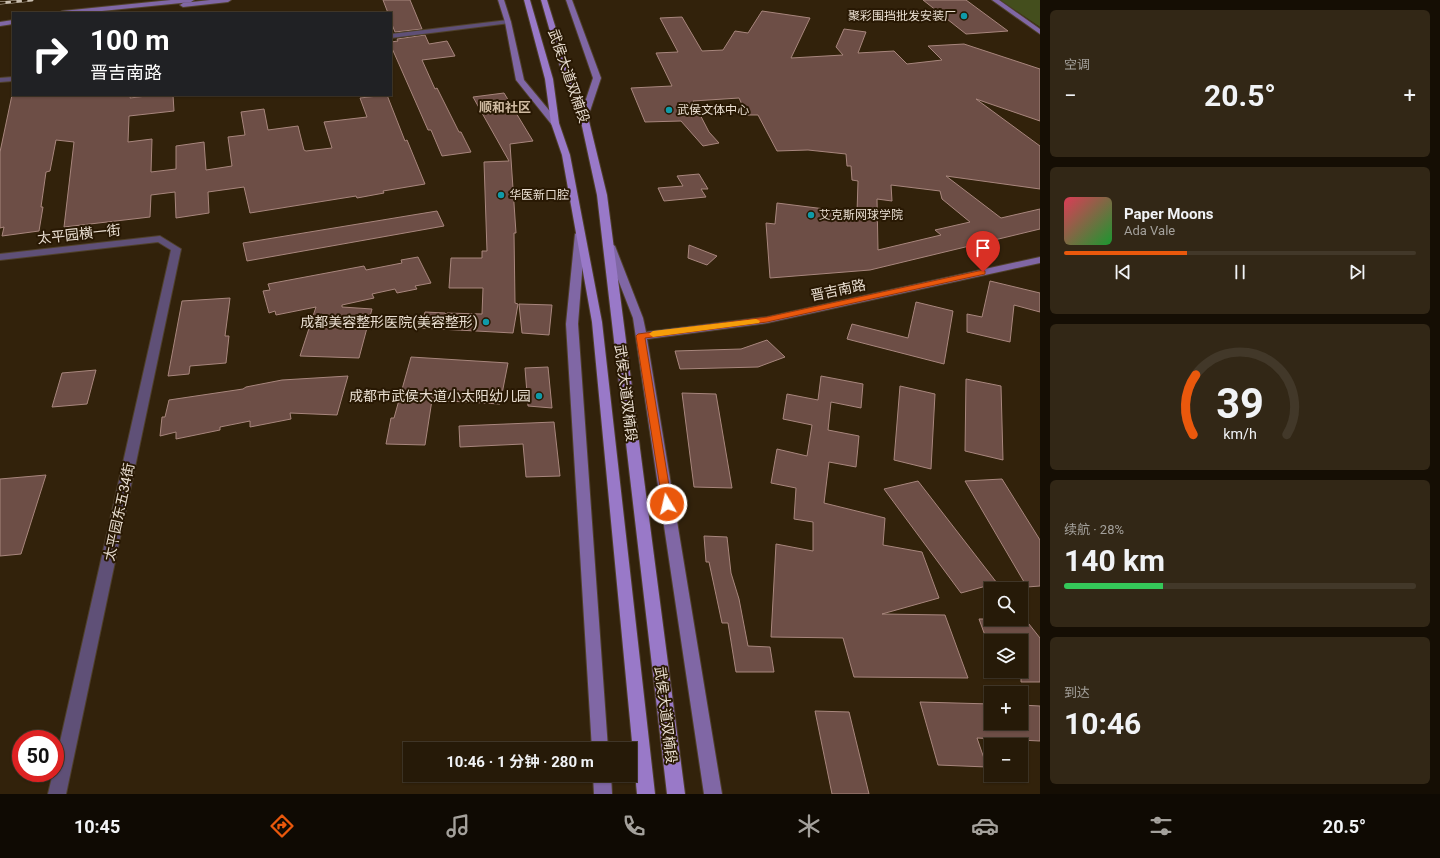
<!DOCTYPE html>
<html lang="zh">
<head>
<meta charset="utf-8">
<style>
	:root { --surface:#261a08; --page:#322716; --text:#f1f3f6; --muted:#a4a19c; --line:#423829; --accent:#ea580c }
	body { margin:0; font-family:Roboto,"Noto Sans SC",sans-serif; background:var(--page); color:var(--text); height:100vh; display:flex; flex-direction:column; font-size:15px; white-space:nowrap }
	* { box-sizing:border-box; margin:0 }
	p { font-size:13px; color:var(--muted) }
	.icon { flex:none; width:22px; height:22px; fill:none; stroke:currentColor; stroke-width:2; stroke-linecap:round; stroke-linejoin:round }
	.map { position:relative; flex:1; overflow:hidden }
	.panel { display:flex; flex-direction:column; gap:10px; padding:10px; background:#150e04; width:400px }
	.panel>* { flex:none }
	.guide { position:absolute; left:12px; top:12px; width:380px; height:84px; border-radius:0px; box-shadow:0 1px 3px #0004,0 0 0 1px var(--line); background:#202124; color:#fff; overflow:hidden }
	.fabs { position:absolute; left:984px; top:582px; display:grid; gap:8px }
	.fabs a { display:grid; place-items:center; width:44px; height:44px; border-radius:0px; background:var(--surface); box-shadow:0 1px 3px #0004,0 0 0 1px var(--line); font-size:20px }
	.speed { position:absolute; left:12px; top:730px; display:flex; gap:8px; font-size:20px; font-weight:700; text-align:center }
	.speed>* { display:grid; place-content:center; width:52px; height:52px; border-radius:50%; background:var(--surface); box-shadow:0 1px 3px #0004,0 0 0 1px var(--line); line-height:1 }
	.speed .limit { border:6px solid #d22; background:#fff; color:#111 }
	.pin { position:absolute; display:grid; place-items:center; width:34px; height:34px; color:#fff; margin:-41px -17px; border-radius:50% 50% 50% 0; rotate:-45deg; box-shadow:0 0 4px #0007 }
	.pin .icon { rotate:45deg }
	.me { position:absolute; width:44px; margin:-22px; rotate:351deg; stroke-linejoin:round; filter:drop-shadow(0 0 3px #0008) }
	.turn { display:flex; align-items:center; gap:14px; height:84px; padding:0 12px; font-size:18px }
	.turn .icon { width:52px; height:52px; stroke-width:2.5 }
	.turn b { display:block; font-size:28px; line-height:34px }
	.big { font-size:30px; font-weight:700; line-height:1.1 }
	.panel .card { flex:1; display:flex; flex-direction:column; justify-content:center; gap:6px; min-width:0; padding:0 14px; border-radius:6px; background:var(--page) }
	.panel .dial { align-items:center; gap:0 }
	.dial svg { height:104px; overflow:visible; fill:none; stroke:var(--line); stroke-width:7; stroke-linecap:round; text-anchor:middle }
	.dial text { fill:var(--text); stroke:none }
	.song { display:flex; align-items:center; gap:12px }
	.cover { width:48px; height:48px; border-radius:6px; background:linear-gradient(135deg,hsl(350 70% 55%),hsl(130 70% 35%)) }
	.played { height:4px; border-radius:2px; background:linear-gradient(90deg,var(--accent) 35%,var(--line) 35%) }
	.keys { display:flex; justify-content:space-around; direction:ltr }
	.heat { display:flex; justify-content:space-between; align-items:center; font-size:22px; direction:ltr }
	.charge { height:6px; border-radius:3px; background:linear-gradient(90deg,#34c759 28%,var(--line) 0) }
	.trip { position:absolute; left:403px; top:742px; width:234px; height:40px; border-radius:0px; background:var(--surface); box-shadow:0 1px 3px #0004,0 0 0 1px var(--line); font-weight:700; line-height:40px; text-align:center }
	.menu { display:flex; height:64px; justify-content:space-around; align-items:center; background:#0f0a03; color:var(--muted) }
	.menu .icon { width:28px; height:28px }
	.menu .selected { color:var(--accent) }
	.menu b { font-size:18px; color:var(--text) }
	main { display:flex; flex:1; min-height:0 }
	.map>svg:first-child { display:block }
</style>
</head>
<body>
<main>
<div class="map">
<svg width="1040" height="794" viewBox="0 0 1040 794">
	<rect width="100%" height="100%" fill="#32220b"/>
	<!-- green -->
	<path fill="#444e1d" d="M1000,0h40v27z"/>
	<!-- building -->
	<path fill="#6d4e46" stroke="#a8867d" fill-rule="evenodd" d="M383,0h27l12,29 -27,3 -4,-10v-9h-3z
		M923,0h43l42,31 -42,3z
		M762,11l48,7 -19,40 52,-3 -7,-8 8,-18 22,3 -8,21 36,-2 13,13 35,-4 -14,-14 36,-2 76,25v52l-64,-22 64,47v43l-94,-13 55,42 39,-9v20l-170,41 -100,8 -4,-55 9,1 2,-21 80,10 1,-32 -6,-1 -1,-14h-4l-1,-12 -38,-4 -31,1 -19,-36h-11l-8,-17 -46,3 16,31 10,11 -16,3 -22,-25 -36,1 -14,-34 41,-2 -16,-33 22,-1 -18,-34 22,-1 20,34 21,-1 12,-19 13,2zM891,185l49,6 2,8 28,23 -35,8 6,5 -63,15 -1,-51 15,2z
		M425,35l4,9 18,-3 8,15 -33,4 13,29 2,-1 22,44h2l10,20 -29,4 -11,-26h-3l-37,-84v-4l7,-1 -1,-2z
		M504,93l29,48 -23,3 6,89h-2l1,70 3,1 -5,29 -92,-5 4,-16 20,1 2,3v-3l35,1 1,-26h-34l2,-30h31v-7h5l-3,-89 25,-1 -36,-64z
		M12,95h119l-1,3 25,-3h18l1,16 -45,5 -1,26 24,-3 -1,33 25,-3v-23l28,-4 2,28 26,-4 -4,-29 17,-2 -4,-23 23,-3 4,21 30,-4 6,24 2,1 26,-3 -8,-26 43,-5 -7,-19 27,-3 18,46 2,-1 18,44 -42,7 1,2 -27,5 -1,-2 -106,17 -6,-26 -36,5 1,21 -33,5 -1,-26 -24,3 -1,22 -86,10 10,-85 -18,-2 -6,31 -4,1 -5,35h2l-4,24 -37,5 2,-9 -4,1v-76z
		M699,174l9,15h-7l5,8 -42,4 -6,-13 25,-2 -6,-10z
		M437,211l7,15 -197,35 -4,-18z
		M689,245l28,11 -10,9 -19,-7z
		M418,257l13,26 -16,3 2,3 -20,4 -2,-4 -23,5 2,4 -32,7v2l30,2 -13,49 -59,-2 16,-49 -40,8 -1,-4 -6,2 -6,-22 7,-1 -2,-6 96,-18 2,4 36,-7 -1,-3z
		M990,281l50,12v19l-26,-7 -4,37 -43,-10v-18l15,3z
		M230,298l-5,38h4l-3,27 -36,3 -1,8 -21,2 14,-75z
		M916,302l37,9 -9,53 -97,-25 5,-15 56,14z
		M519,304l33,1 -3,30 -27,-2z
		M767,340l18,17 -27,10 -78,2 -5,-18 66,-2z
		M411,357l97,6 -8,41 -68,-4 -7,45 -39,-1 5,-26h3z
		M548,367l4,41 -24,-2 -3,-38z
		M96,370l-9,34 -35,3 10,-34z
		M348,376l-11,39 -47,-2 1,6 -41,8v-6l-30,6v3l-44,9v-7l-16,4 2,-19h3l4,-17 74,-11 3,-2 36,-7z
		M821,376l42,8 -2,24 -30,-6 -3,28 31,6 -3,31 -27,-5 -5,41 61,15 -2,27 39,7 17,46 -57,16 63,1 23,63 -114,-1 -11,-39 -72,-1 5,-93 37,7v-29l-19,-3 2,-31 -25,-5 6,-34 30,7 5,-31 -29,-6 4,-25 31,6z
		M966,379l35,7 2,74 -38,-9z
		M900,386l35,8 -4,75 -37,-9z
		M682,393l34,1 16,94 -38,-1z
		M554,422l6,54 -34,1 -3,-33 -63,3 -1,-21z
		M46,475l-25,79 -21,2v-77z
		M1002,479l38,61v46l-13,1 -62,-106z
		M918,481l79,102 -36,10 -77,-104z
		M704,536l23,1 4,36 8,26 9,47 22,1 4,25h-38l-8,-49h-6l-13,-61h-3z
		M979,619h46l15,19v44h-19v-41h-34z
		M920,702l71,2v19h30v-18l19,1v35l-63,-3 10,29 -49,-2z
		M815,711l34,1 20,82h-37z"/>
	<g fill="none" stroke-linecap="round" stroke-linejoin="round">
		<!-- street casing -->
		<g stroke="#4f402b" stroke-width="2">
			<path id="street" d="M508,20l3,2 -1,1 -119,15v-4z
				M13,77v4l-13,1v-4z
				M160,236l21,13 -115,545h-18l5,-21h2v-9l116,-514 -13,-8 -158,18v-6z"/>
		</g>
		<!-- secondary casing -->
		<g stroke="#4f402b" stroke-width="2">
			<path id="secondary" d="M171,0h23l-3,2 -109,11h-23l3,-2z
				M210,0h21l-3,2 -45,5 -3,-2 3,-2z
				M498,0h6l7,22 13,58 34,41 1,2 -1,2h-6l-36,-45 -11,-58z
				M566,0h6l29,78 -13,39 -4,2 -4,-2 13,-39z
				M992,0h7l41,29v5z
				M13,20v4l-13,2v-4z
				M580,231l5,3 -7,90 30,425h-16l-26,-425 9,-90z
				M610,243l5,3 28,72 3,14 121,-15 273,-60v6l-273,60 -120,16 75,455h-18l-71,-476 -28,-72z
				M593,775h18l1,19h-18z"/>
		</g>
		<!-- primary casing -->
		<g stroke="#4f402b" stroke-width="2">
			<path id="primary" d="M524,0h6l23,79 6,44 11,32 32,167 53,472h-18l-45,-472 -30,-167 -11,-32 -6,-44z
				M541,0h6l24,77 17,40 19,78 78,599h-18l-70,-599 -17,-78 -17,-40z"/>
		</g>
		<!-- street -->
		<use href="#street" fill="#5f5077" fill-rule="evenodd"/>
		<!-- secondary -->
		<use href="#secondary" fill="#8067a5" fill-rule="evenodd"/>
		<!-- primary -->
		<use href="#primary" fill="#9979c8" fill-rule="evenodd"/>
		<!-- rail casing -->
		<g stroke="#c9beaf" stroke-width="3">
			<path id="rail" d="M0,3l32,-3"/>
		</g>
		<!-- rail -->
		<use href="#rail" stroke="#281803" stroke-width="2" stroke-dasharray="5.5" stroke-linecap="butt"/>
	</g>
	<!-- route -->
	<path fill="#ea580c" stroke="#983908" d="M983,270l2,1v3l-218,48 -122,16 27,166 -1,2h-8l-27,-170 2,-2 129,-17z"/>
	<!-- slow -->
	<path fill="#f59e0b" d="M756,319l4,2 -1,2 -106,14 -4,-3 4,-3z"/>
	<!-- markers -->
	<g fill="#0f9aa8" stroke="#281803" stroke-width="1.5">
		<circle cx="964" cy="16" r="4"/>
		<circle cx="669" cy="110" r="4"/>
		<circle cx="501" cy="195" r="4"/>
		<circle cx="811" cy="215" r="4"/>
		<circle cx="486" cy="322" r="4"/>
		<circle cx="539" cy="396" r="4"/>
	</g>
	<g text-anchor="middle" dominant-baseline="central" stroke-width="4" stroke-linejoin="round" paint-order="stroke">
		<!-- far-poi labels -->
		<g font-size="12" fill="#e9ded1" stroke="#281803" text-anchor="start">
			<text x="956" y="16" text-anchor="end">聚彩围挡批发安装厂</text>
			<text x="677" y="110">武侯文体中心</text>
			<text x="509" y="195">华医新口腔</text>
			<text x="819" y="215">艾克斯网球学院</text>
		</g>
		<!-- far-quarter labels -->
		<g font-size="13" font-weight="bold" fill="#d1bca2" stroke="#281803">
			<text x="505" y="107">顺和社区</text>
		</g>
		<!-- street labels -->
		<g font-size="14" fill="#e9ded1" stroke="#281803">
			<text transform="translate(569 76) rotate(71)">武侯大道双楠段</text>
			<text transform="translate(79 234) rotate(-6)">太平园横一街</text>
			<text transform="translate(838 290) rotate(-12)">晋吉南路</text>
			<text transform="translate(626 393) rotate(83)">武侯大道双楠段</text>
			<text transform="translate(119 512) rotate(-78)">太平园东五34街</text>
			<text transform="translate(666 715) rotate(83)">武侯大道双楠段</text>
		</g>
		<!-- poi labels -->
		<g font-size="14" fill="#e9ded1" stroke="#281803" text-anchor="end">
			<text x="478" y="322">成都美容整形医院(美容整形)</text>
			<text x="531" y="396">成都市武侯大道小太阳幼儿园</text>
		</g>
	</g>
</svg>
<div class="fabs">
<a><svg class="icon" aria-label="search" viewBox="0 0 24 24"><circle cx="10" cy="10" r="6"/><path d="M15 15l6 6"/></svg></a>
<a><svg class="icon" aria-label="layers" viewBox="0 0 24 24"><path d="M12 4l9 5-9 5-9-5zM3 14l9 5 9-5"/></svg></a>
<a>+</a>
<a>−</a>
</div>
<div class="speed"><div class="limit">50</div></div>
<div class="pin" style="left:983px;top:272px;background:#d93025"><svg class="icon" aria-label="arrive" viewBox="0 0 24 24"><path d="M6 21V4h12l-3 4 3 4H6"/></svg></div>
<svg class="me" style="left:667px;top:504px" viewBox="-20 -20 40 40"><circle r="17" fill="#ea580c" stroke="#fff" stroke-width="3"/><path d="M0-11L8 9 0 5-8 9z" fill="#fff"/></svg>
<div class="trip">10:46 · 1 分钟 · 280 m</div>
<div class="guide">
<div class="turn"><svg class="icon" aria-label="right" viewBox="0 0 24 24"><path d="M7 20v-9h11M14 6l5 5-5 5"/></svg><div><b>100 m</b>晋吉南路</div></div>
</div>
</div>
<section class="panel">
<div class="card"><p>空调</p>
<div class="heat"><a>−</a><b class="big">20.5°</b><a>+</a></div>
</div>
<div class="card">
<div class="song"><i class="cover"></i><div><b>Paper Moons</b><p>Ada Vale</p></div></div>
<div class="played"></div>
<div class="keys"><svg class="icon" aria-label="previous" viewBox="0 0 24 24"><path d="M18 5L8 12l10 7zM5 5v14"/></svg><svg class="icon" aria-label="pause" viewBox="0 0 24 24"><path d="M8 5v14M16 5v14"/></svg><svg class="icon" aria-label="next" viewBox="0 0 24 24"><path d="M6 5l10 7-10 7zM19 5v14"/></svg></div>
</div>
<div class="card dial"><svg viewBox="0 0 100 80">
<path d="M14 69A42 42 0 1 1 86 69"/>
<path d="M14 69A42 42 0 0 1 16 23" stroke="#ea580c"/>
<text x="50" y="56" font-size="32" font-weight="700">39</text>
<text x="50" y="72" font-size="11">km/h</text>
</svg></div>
<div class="card"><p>续航 · 28%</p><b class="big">140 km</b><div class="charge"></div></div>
<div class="card"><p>到达</p><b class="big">10:46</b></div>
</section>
</main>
<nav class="menu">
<b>10:45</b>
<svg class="icon selected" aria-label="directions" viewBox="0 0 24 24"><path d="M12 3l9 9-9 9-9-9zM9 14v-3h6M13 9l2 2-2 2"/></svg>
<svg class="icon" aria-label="music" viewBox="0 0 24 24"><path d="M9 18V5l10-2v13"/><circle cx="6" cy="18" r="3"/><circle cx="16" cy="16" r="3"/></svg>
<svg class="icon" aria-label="phone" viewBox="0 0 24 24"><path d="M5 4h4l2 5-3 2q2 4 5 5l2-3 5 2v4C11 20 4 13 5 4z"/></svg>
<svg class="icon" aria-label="climate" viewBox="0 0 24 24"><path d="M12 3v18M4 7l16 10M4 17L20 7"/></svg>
<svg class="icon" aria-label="car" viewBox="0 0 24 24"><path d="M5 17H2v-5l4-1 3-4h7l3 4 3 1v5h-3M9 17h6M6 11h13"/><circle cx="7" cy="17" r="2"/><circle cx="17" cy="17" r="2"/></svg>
<svg class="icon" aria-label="filters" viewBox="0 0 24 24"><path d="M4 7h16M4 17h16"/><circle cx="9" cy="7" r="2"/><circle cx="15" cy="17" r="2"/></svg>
<b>20.5°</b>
</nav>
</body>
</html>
